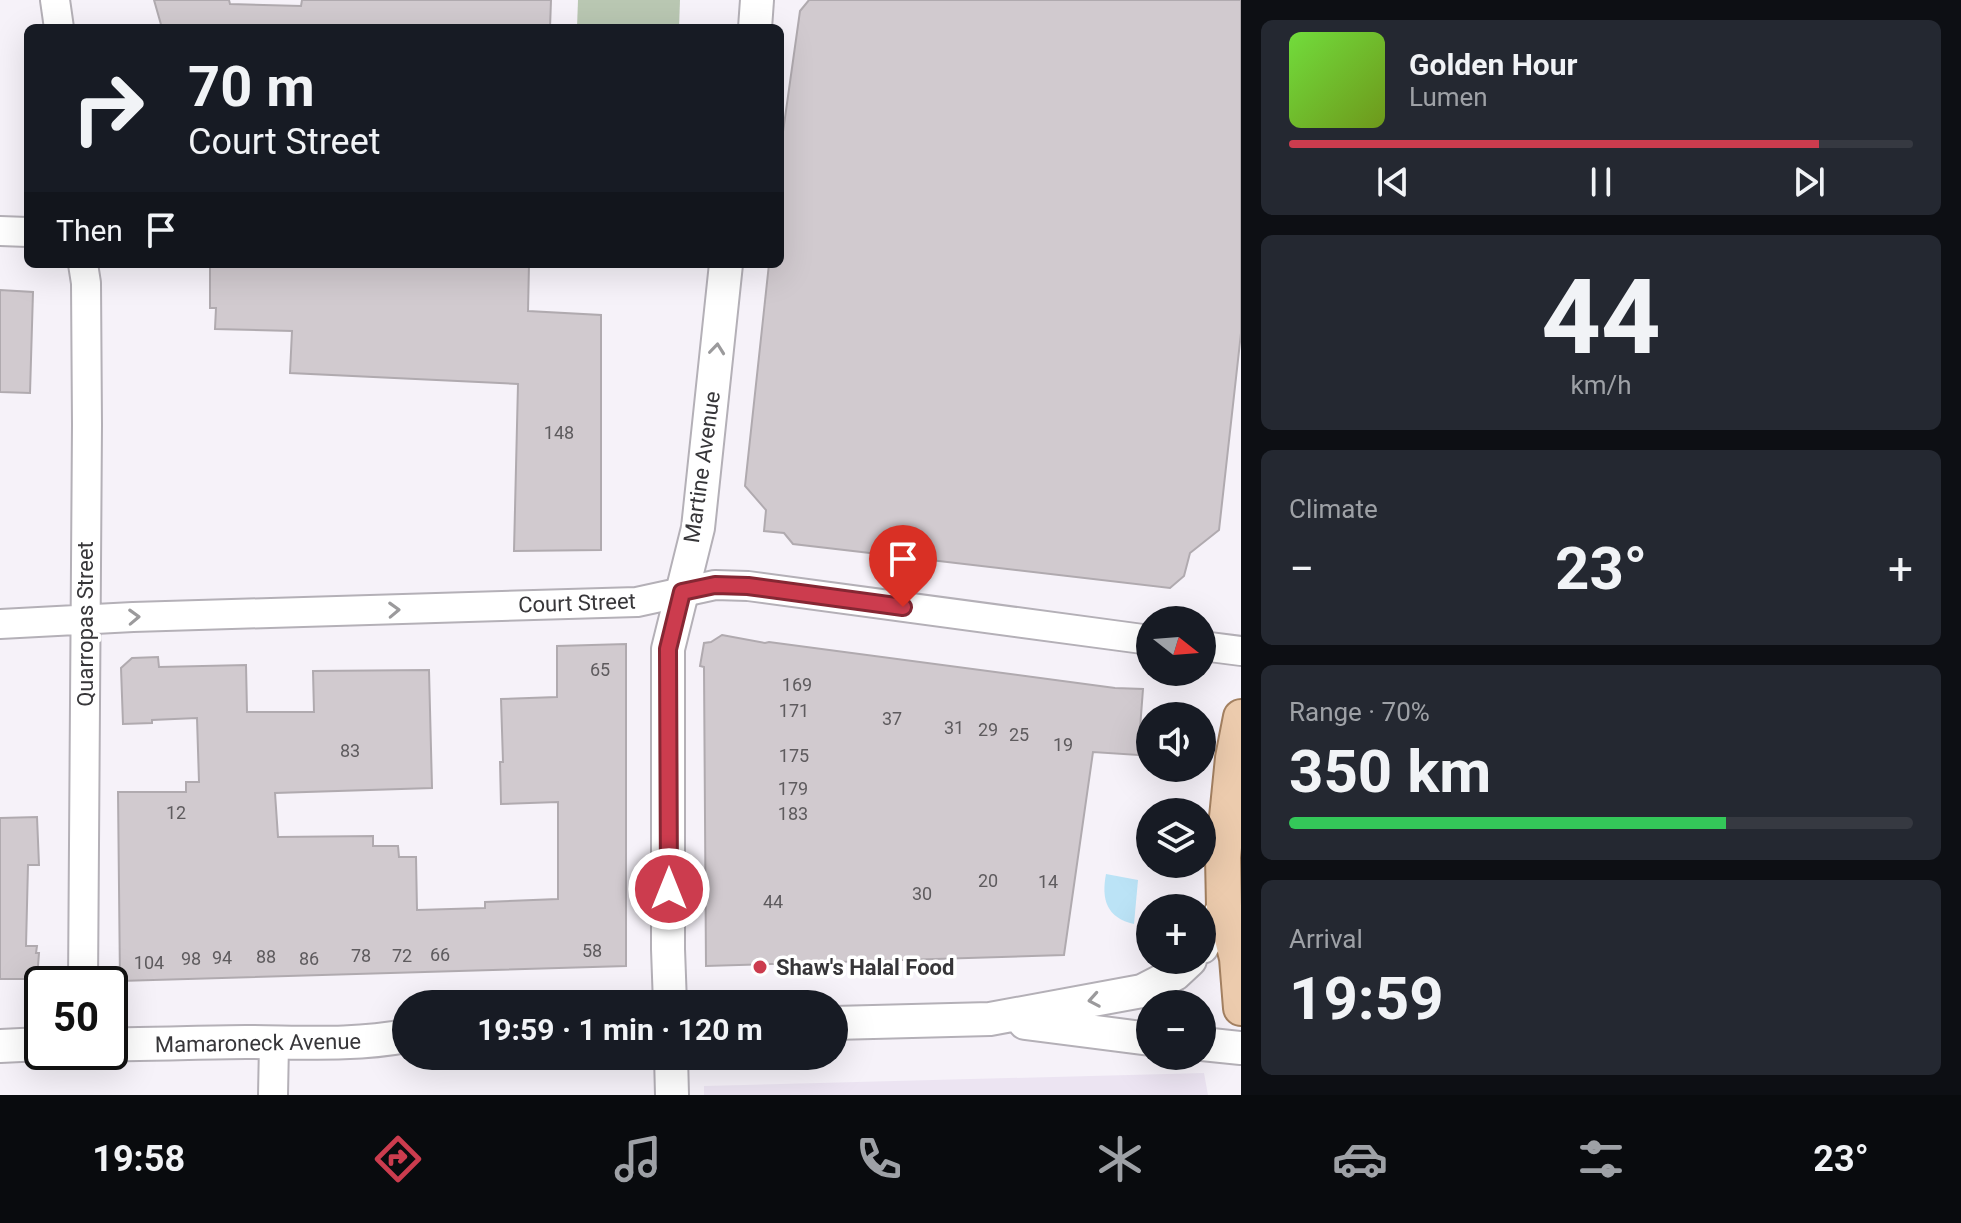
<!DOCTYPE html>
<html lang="en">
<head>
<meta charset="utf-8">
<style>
	:root { --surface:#171b24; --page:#242831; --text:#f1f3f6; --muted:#9ea1a6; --line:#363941; --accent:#cc3c4e }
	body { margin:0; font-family:Roboto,sans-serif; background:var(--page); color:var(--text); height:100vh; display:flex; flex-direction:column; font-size:30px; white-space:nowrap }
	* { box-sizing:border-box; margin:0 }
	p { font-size:26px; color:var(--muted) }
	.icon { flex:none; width:44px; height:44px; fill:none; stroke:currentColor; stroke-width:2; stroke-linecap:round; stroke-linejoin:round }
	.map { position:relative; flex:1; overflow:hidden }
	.panel { display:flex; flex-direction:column; gap:20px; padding:20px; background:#0d0f14; width:720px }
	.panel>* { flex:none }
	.hud { position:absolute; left:24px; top:24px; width:760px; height:244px; border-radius:12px; box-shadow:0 8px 32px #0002; background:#171b24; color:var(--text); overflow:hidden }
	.needle { width:52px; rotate:107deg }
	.buttons { position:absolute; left:1136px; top:606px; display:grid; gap:16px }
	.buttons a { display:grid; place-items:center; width:80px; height:80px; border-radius:50%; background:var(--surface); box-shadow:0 8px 32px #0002; font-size:40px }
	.speed { position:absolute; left:24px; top:966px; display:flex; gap:16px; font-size:40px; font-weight:700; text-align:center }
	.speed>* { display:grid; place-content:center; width:104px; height:104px; border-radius:50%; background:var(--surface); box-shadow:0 8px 32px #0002; line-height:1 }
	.speed .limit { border:4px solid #111; border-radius:12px; background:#fff; color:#111 }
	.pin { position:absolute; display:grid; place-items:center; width:68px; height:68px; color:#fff; margin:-82px -34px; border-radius:50% 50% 50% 0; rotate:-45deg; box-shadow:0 0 8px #0007 }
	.pin .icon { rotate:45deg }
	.me { position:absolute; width:88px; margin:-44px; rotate:0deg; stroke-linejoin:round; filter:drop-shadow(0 0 6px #0008) }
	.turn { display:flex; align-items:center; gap:28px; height:168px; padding:0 32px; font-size:36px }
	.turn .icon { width:104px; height:104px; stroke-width:2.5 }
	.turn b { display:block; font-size:56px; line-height:68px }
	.then { display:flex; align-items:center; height:76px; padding:0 32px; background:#0003; gap:16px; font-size:30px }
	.big { font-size:60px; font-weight:700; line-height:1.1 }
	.panel .widget { flex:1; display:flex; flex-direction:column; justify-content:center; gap:12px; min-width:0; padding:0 28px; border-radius:12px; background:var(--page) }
	.panel .dial { align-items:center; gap:0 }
	.dial b { font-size:104px; line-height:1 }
	.song { display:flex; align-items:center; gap:24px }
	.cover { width:96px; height:96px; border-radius:12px; background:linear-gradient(135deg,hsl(100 70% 55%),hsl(80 70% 35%)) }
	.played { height:8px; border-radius:4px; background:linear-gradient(90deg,var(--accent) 85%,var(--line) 85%) }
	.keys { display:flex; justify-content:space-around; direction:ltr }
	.heat { display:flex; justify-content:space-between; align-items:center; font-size:44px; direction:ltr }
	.charge { height:12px; border-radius:6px; background:linear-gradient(90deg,#34c759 70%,var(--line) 0) }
	.trip { position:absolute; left:392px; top:990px; width:456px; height:80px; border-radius:40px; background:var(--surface); box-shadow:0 8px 32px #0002; font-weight:700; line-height:80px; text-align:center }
	.tabs { display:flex; height:128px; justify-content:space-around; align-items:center; background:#090b0e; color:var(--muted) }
	.tabs .icon { width:56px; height:56px }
	.tabs .current { color:var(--accent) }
	.tabs b { font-size:36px; color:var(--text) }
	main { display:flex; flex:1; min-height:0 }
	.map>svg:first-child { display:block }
</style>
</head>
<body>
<main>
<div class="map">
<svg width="1241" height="1095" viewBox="0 0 1241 1095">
	<rect width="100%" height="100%" fill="#f6f2f9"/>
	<!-- built -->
	<path fill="#ece4f2" d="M1204,1073l4,22h-504v-9z"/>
	<!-- green -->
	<path fill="#b9c7b2" d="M578,0h102l-1,28h-102z"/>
	<!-- water -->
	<path fill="#bbe3f6" d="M1106,874l32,6 -4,44c-27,-6 -33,-24 -28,-50z"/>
	<!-- building -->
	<path fill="#d1cacf" stroke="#b0aaaf" stroke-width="2" d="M154,0h75l1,4 71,2 1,-6h249l-1,28h-388z
		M809,0h432v333l-22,197 -29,23 -6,23 -14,12 -377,-44 -9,-11 -20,-2 2,-21 -21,-24 24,-222h11v-111l20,-142z
		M210,264h319l-1,47 73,4v235l-87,1 4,-167 -228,-11 2,-42 -77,-2 1,-21h-6z
		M0,290l33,2 -3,101 -30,-1z
		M722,635l43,8 4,-1 346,46 28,1 -5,66 -45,-3 -29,203 -358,11 -2,-299 -4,-1 4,-23 7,-1z
		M626,644v322l-506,15 -2,-189h68v-10h13l-2,-64 -45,2v3l-29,1 -2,-56 11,-10 26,-1 1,10 87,-2 1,47h67l-1,-41 116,-1 3,118 -157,5 3,44 95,-1v10h25l1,11h17l1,53 68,-2v-6l73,-3v-97l-57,2 -1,-42h3l-2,-63 56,-2v-51z
		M37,817l2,48h-11l-2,81h11l-1,7h3l-2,26h-37v-161z"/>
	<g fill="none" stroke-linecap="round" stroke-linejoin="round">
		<!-- tertiary casing -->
		<g stroke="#b4b0b7" stroke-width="32">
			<path id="tertiary" d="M55,0l4,28
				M0,231l28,1
				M0,624l133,-7 504,-15 78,-17 33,1 402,54
				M1202,646l39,5
				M83,984l4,-559 -1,-142 -3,-19
				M273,1095l1,-51"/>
		</g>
		<!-- secondary casing -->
		<g stroke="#b4b0b7" stroke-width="36">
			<path id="secondary" d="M755,28l2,-28
				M1202,947l22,-40
				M670,1004l-2,-55v-300l30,-121 28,-264
				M834,1023l156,-4 152,-28 33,-17 15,-14
				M1025,1023l125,16
				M110,1044c45,1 91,-2 136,-2 53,0 107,4 160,-6
				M1202,1044l39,4
				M0,1046l42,-2
				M671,1056l1,39"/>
		</g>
		<!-- primary casing -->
		<g stroke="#a48161" stroke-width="38">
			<path id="primary" d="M1241,717l-8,41 -10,99 1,50 13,51 4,50"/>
		</g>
		<!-- tertiary -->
		<use href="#tertiary" stroke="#fff" stroke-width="28"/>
		<!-- secondary -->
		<use href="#secondary" stroke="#fff" stroke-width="32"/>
		<!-- primary -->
		<use href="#primary" stroke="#eccbad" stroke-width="34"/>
	</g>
	<!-- one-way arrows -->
	<defs><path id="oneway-chevron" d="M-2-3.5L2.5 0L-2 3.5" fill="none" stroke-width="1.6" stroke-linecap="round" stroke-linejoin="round" transform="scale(2)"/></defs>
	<g stroke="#9b9a9c">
		<use href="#oneway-chevron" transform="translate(717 349) rotate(-84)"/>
		<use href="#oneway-chevron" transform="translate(394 610) rotate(-2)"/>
		<use href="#oneway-chevron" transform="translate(134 617) rotate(-2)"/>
		<use href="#oneway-chevron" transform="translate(1094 1000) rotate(170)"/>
	</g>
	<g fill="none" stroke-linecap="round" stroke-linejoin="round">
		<!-- route casing -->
		<g stroke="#852733" stroke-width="20">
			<path id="route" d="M669,889l-1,-240 14,-57 33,-7 33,1 155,21"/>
		</g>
		<!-- route -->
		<use href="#route" stroke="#cc3c4e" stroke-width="14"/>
	</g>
	<!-- markers -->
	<circle fill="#cc3c4e" stroke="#fff" stroke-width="3" cx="760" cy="967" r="8"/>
	<g text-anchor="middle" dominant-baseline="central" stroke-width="7" stroke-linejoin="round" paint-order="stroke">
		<!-- number labels -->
		<g font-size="18" fill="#5e5b5e">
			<text x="559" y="432">148</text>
			<text x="600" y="669">65</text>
			<text x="797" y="684">169</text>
			<text x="794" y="710">171</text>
			<text x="892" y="718">37</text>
			<text x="954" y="727">31</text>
			<text x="988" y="729">29</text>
			<text x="1019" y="734">25</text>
			<text x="1063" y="744">19</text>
			<text x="350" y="750">83</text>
			<text x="794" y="755">175</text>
			<text x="793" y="788">179</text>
			<text x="176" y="812">12</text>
			<text x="793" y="813">183</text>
			<text x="988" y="880">20</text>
			<text x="1048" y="881">14</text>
			<text x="922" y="893">30</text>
			<text x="773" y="901">44</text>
			<text x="592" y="950">58</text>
			<text x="440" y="954">66</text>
			<text x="361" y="955">78</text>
			<text x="402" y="955">72</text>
			<text x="266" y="956">88</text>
			<text x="222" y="957">94</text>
			<text x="191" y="958">98</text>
			<text x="309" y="958">86</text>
			<text x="149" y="962">104</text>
		</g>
		<!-- street labels -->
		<g font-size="22" fill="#373639" stroke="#fff">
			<text transform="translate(702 467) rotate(-82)">Martine Avenue</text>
			<text transform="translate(577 603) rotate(-2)">Court Street</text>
			<text transform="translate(85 624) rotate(-90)">Quarropas Street</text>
			<text transform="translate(258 1043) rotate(-1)">Mamaroneck Avenue</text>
		</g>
		<!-- poi labels -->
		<g font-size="22" font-weight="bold" fill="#373639" stroke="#fff" text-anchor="start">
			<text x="776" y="967">Shaw's Halal Food</text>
		</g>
	</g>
</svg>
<div class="buttons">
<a><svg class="needle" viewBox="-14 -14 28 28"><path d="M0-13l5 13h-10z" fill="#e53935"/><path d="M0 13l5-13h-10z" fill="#9ea1a6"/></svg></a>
<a><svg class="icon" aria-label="sound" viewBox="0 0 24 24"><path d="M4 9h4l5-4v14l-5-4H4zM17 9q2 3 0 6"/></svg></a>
<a><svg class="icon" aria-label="layers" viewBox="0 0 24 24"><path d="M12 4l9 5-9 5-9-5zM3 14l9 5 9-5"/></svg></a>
<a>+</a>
<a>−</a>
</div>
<div class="speed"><div class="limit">50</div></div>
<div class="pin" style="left:903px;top:607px;background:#d93025"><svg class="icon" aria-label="arrive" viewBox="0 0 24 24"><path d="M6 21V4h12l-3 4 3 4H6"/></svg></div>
<svg class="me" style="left:669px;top:889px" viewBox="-20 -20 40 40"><circle r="17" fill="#cc3c4e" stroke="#fff" stroke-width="3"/><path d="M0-11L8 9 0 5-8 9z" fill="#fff"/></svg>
<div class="trip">19:59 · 1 min · 120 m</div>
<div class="hud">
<div class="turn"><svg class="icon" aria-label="right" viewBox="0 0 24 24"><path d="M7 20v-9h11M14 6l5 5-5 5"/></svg><div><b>70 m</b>Court Street</div></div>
<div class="then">Then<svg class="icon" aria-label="arrive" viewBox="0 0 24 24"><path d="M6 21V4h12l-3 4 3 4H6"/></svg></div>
</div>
</div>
<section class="panel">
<div class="widget">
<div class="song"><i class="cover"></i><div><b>Golden Hour</b><p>Lumen</p></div></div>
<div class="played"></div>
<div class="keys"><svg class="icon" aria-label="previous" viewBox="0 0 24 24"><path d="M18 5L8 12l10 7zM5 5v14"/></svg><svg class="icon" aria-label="pause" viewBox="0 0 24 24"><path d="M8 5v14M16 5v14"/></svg><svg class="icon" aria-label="next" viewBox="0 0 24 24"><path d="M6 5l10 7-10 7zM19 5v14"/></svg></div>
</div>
<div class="widget dial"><b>44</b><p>km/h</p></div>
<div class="widget"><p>Climate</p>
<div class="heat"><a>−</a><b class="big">23°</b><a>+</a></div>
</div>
<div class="widget"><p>Range · 70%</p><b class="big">350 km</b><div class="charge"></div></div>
<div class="widget"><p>Arrival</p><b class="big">19:59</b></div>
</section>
</main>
<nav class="tabs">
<b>19:58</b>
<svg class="icon current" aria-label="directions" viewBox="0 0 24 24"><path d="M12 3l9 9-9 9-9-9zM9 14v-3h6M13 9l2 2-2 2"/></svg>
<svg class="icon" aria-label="music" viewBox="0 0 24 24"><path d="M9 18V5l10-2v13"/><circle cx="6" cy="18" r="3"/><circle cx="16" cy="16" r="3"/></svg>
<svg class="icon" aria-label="phone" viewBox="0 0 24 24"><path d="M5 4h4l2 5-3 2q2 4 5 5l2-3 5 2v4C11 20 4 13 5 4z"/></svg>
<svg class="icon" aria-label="climate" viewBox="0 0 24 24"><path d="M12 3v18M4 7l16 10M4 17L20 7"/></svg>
<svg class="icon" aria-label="car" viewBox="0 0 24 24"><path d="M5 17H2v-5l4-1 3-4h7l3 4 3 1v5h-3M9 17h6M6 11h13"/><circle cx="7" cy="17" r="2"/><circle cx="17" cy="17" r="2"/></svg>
<svg class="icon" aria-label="filters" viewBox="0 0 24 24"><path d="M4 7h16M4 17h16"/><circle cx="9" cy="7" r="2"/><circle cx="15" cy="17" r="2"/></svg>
<b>23°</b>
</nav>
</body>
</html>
